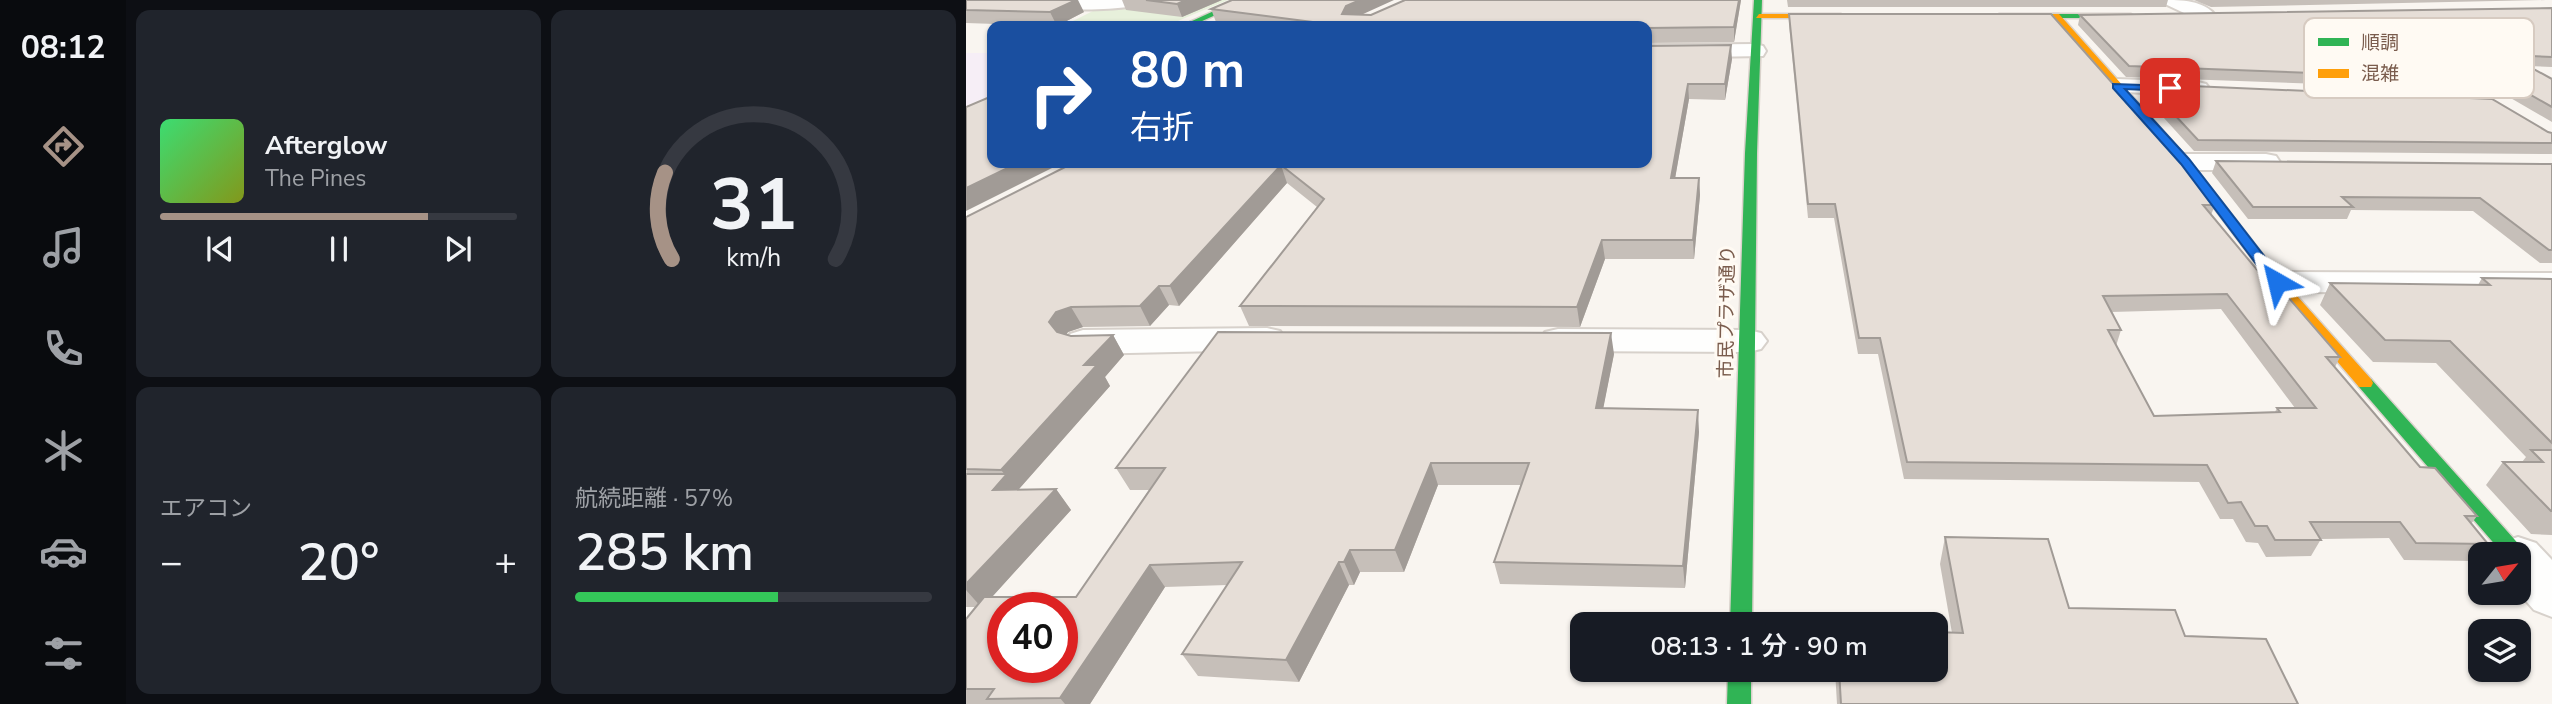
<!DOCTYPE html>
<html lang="ja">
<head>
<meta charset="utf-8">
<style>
	:root { --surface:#171b24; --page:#20242c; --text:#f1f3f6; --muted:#9ea1a6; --line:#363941; --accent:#a69286 }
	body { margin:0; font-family:"Nunito Sans","Noto Sans JP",sans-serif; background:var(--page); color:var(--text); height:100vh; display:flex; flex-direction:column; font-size:26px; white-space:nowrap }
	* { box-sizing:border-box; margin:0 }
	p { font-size:23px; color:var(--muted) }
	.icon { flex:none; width:38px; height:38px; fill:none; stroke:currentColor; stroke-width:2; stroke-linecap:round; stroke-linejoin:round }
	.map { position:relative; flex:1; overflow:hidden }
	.side { display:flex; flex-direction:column; gap:10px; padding:10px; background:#0d0f14; width:840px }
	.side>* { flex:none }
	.banner { position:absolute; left:21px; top:21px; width:665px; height:147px; border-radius:14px; box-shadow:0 2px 5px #0004; background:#1a4fa0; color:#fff; overflow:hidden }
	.needle { width:46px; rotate:60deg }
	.controls { position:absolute; left:1502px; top:542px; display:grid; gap:14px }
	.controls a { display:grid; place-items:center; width:63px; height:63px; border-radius:14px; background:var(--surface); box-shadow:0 2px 5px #0004; font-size:35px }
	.speed { position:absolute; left:21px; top:592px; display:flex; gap:14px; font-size:35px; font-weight:700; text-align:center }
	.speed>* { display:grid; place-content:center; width:91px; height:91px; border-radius:50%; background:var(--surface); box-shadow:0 2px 5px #0004; line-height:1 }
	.speed .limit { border:10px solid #d22; background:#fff; color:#111 }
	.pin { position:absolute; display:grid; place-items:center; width:60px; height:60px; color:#fff; margin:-30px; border-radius:14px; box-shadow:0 4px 10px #0006 }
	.me { position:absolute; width:77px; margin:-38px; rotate:323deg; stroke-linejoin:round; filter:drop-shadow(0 0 5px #0008) }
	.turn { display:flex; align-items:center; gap:24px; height:147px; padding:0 28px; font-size:32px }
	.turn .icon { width:91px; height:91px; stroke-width:2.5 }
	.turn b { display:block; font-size:49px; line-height:60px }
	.big { font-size:52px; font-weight:600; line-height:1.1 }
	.side .widget { flex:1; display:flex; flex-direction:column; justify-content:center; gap:10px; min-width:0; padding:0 24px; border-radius:14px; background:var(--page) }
	.side .dial { align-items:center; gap:0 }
	.dial svg { height:182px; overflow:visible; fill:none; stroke:var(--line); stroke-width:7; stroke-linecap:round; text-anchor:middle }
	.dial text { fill:var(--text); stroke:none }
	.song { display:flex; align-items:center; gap:21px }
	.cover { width:84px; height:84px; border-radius:10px; background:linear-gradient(135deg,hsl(140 70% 55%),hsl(70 70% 35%)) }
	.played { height:7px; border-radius:4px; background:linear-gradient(90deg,var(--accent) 75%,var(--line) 75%) }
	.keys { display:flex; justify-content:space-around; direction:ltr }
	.heat { display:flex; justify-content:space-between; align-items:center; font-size:38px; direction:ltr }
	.charge { height:10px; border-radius:5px; background:linear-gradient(90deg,#34c759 57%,var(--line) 0) }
	.side .tiles { flex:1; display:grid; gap:10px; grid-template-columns:repeat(2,1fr) }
	.trip { position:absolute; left:604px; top:612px; width:378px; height:70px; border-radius:14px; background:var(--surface); box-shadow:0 2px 5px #0004; font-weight:600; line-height:70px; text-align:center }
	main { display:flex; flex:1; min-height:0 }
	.tab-bar { display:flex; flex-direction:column; width:126px; justify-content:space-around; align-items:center; background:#090b0e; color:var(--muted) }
	.tab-bar .icon { width:49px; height:49px }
	.tab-bar .current { color:var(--accent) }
	.tab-bar b { font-size:32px; color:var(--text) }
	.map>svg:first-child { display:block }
</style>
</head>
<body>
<main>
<nav class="tab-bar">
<b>08:12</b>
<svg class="icon current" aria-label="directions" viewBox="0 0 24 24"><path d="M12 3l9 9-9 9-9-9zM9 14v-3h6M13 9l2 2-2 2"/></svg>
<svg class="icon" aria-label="music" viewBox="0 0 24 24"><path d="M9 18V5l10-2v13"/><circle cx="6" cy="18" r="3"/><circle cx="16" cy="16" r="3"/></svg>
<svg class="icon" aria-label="phone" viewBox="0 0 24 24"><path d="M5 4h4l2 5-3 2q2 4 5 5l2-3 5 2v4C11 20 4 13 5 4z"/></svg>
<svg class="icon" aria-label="climate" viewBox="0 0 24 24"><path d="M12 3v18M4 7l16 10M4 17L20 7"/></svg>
<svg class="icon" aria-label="car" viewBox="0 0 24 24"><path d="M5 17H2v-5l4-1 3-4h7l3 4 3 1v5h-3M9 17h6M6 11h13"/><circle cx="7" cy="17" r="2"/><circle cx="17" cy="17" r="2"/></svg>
<svg class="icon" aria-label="filters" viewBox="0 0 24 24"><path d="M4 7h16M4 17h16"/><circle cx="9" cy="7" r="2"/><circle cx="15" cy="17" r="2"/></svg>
</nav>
<section class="side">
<div class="tiles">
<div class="widget">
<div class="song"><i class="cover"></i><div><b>Afterglow</b><p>The Pines</p></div></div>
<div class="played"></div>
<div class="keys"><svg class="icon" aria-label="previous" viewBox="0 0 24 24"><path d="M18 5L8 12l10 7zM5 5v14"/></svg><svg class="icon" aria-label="pause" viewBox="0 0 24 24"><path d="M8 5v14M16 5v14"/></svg><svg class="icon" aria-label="next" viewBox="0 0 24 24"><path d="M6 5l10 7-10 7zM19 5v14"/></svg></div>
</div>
<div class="widget dial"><svg viewBox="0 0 100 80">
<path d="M14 69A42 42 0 1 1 86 69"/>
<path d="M14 69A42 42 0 0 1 11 31" stroke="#a69286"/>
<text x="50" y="56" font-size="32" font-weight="700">31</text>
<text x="50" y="72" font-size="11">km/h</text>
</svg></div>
<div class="widget"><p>エアコン</p>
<div class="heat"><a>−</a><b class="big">20°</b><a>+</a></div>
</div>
<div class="widget"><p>航続距離 · 57%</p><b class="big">285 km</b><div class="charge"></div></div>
</div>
</section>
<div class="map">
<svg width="1586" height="704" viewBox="0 0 1586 704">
	<rect width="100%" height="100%" fill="#f9f5f0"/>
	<!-- education -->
	<path fill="#f6eef6" d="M0,53h26v42l-26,11z"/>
	<!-- green -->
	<path fill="#e7f0db" d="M196,0h66l-62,26h-103l36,-18z"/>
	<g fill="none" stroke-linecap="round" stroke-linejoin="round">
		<!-- street casing -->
		<g stroke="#d7d1cb" stroke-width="4">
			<path id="street" d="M54,0h129c-11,13 -101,9 -122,9l-7,-2 -3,-4z
				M1197,0c18,0 41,0 53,16l-3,4h-14l-34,-16z
				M789,44l8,2 3,5 -3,5 -116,2v-13z
				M1150,79l82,3 8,2 4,5 -4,5 -8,2 -90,-5 -4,-5 4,-5z
				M1219,154h81l10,2 4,6 -4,6 -10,2h-81l-10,-2 -4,-6 4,-6z
				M1311,272l275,1v20l-275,-1 -12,-3 -5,-7 5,-7z
				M301,328l13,3 6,8 -6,8 -13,3 -184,4 -13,-4 -6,-8 6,-8 13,-4z
				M592,329l190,1 13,3 6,8 -6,8 -13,3 -190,-1 -13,-3 -6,-8 6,-8z
				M1552,537l18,6 16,17v57l-18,-7 -16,-18v-37h-24l6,-12z"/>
		</g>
		<!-- fast casing -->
		<g stroke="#d9d2cb" stroke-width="3">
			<path id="fast" d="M272,0h11l-58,26h-10z
				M788,0h8l-5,153 -5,472h-22l15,-472z
				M1033,14h132l4,2 -4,2h-135z
				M1399,378l6,1 152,170 3,6 -3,6 -5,1v-7h-14l-145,-168 -2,-4 2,-4z
				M762,670h23v34h-24z"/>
		</g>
		<!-- slow casing -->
		<g stroke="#d9d2cb" stroke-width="3">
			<path id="slow" d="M793,14h82l4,2 -4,2h-85z
				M1087,14h6l130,146 93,119 89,100 2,4 -2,4h-12l-87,-102 -91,-121 -128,-146z"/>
		</g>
		<!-- street -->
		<use href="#street" fill="#fefefd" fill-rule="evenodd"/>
		<!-- fast -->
		<use href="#fast" fill="#30b455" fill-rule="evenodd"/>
		<!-- slow -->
		<use href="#slow" fill="#ff9f0a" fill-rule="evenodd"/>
	</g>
	<!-- wall -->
	<path fill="#c6bfb9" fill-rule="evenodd" d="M0,0l118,12 -27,14 -91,-3z
		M156,0h100l-40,17 -56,-7z
		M439,0h336l-7,42 -87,1v-17h-401l-30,-4 -5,-13 160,6z
		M821,0h381l-2,7h-378z
		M1228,0h352l-335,7z
		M1586,8v59l-24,-1 24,13v43l-50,-29 -10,-3 -366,-13 -48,-52 2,-10z
		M823,14l426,191 -4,10 62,74 67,68 -5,10 85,100 57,49 -6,8 17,20 -13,17 -71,-1 -15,-22 -68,1 -10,17 -45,1 -8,-14 -12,-1 -13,-23h-13l-21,-37 -295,-3 -26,-125h-20l-24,-136h-26l-19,-193zM1255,309l74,99h-18l-2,4 -121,4 -38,-70 5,-16 -10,-18z
		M681,46l85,13 -7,41 -36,-1 -14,79h24l1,17 -6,64h-89l-25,68 -331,-1 -9,-20 77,-99 -30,-24 -108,123 -10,-1 -19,21 -67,1 -15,5 -2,3 5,1 42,-1 11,20 -19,22 5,9 -91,103h37l15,21 -79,87h84l73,-107h-19l-14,-22 498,-114 -11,54 96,24 -14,156 -185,-4 -6,-22 27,-77h-83l-34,87h-44l-6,13h-5l-50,97 -101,-6 -16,-22 45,-69 -62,2 -75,117h-124v-85l9,-12h-9v-390z
		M1180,84l402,48 4,1v21l-358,-3 -51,-56z
		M1250,161l336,3v99h-12l-67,-52 -122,-1 -4,9h-99l-36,-46z
		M1516,278l70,1v256l-21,-1 -45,-49 17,-23h19l4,-5 -90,-94 -63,-1 -53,-57 10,-22 148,2z
		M979,537l124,71 116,28 113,68h-461l-2,-34h101l16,-37 -12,-69z"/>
	<!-- shaded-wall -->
	<path fill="#a19b96" d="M110,0h2l6,12 -27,14 -7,-14z
		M220,0h36l-40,17 -5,-13z
		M394,0h34l-44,20 -8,-6 4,-8z
		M773,0h2l-7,42v-15z
		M765,45l1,14 -7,41v-16z
		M722,84l1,15 -17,97 -1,-18z
		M52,163h44l-96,48v-23z
		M315,165l6,18 -108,123 -9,-20z
		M733,178l1,17 -6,64 -1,-19z
		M636,240l3,19 -25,68 -3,-20z
		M193,286l10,19 -19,21 -10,-20z
		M105,307l12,20 -15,5 -7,10 -12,-20 7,-10z
		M645,333l3,21 -15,76 -3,-22z
		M147,335l11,20 -19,22 5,9 -91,103 -26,1 13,-14 -5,-6 83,-105z
		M732,410l1,22 -14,156 -2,-22z
		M465,463l7,22 -34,87 -9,-22z
		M90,489l15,21 -89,98 -16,-18v-6z
		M384,550l10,22 -6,13 -10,-23z
		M373,562l10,23 -50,97 -13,-22z
		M184,565l15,22 -75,117h-25l-5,-6z"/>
	<!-- building -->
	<path fill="#e6ded7" stroke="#a19b96" stroke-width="2" fill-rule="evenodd" d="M0,0h110l-26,12 -84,-2z
		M180,0h40l-9,4z
		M266,0h128l-14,6 -4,8 29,1 34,-15h334l-5,27 -87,1v-2h-314l3,-1 -125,-16z
		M1586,8v49l-44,-2 44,24v28l-44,-25 -10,-2 -369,-14 -49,-51z
		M823,14h262l126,142 38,49h-12l70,84h8l59,68h-14l94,110 15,1 42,48h-12l23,28 -72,-1 -16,-21h-90l11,18h-46l-8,-14h-12l-14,-24 -13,1 -21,-38 -300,-3 -27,-124h-21l-24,-134h-27zM1261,294l89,114h-39l3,4 -126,4 -46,-86h13l-18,-34z
		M765,45l-6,39h-37l-17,94h28l-6,62h-91l-25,67 -337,-1 84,-107 -43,-34 -111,121h-11l-19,20 -69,1 -15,5 -7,10 8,10 14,4 42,-1 -29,30h13l-96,105 -35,-1v-252l107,-54h574v-117z
		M1180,84l346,15 56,33 4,1v10l-354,-3z
		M26,96v67h26l-52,25v-81z
		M1250,161l336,3v86h-3l-69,-52 -138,-1 11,10h-100z
		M1516,278l70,1v164l-102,-102 -65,-1 -55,-57 160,2z
		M252,332l393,1 -15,75 102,2 -15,156 -189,-4 35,-99h-98l-36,87h-45l-6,12h-5l-53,98 -104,-6 60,-92 -92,3 -90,133 -73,1 7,-10h-28v-70l18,-22h92l89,-129h-49zM37,607h59v60h-59z
		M1565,450h21v61h-1l-48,-49h40z
		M0,474h41l-14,16 63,-1 -90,95z
		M979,537l103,2 21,69 106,2 10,26 81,3 32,65h-457l-2,-34h97v-38l27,1z"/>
	<!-- route -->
	<path fill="#1a73e8" stroke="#114b97" stroke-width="2" d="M1147,84l60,2 2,2 -5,3 -45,-2 64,70 93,120v6h-10l-91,-121 -68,-76z"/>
	<g text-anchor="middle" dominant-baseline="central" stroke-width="6" stroke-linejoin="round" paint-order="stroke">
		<!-- street labels -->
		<g font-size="19" fill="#7a5c4d" stroke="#fffaf3">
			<text transform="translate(761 312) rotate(-89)">市民プラザ通り</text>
		</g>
	</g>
	<!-- legend -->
	<rect x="1338" y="18" width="230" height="80" rx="10" fill="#fffaf3" stroke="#d7cbc1" stroke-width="2"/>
	<rect x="1352" y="38" width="31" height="8" fill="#30b455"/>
	<rect x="1352" y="69" width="31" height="9" fill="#ff9f0a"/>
	<g font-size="19" fill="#7a5c4d">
		<text x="1395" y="49">順調</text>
		<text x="1395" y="80">混雑</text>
	</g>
</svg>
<div class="controls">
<a><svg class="needle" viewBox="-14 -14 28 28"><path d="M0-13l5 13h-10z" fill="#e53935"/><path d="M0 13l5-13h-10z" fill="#9ea1a6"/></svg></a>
<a><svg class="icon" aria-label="layers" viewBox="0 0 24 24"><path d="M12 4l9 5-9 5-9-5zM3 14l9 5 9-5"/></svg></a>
</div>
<div class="speed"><div class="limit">40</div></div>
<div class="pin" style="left:1204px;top:88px;background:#d93025"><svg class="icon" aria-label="arrive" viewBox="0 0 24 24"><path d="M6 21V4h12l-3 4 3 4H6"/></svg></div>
<svg class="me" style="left:1311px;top:282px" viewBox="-20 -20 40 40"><path d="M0-17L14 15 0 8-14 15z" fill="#1a73e8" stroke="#fff" stroke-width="4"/></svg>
<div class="trip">08:13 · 1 分 · 90 m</div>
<div class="banner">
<div class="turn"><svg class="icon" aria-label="right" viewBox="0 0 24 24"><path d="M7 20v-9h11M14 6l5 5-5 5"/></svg><div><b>80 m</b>右折</div></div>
</div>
</div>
</main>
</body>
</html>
